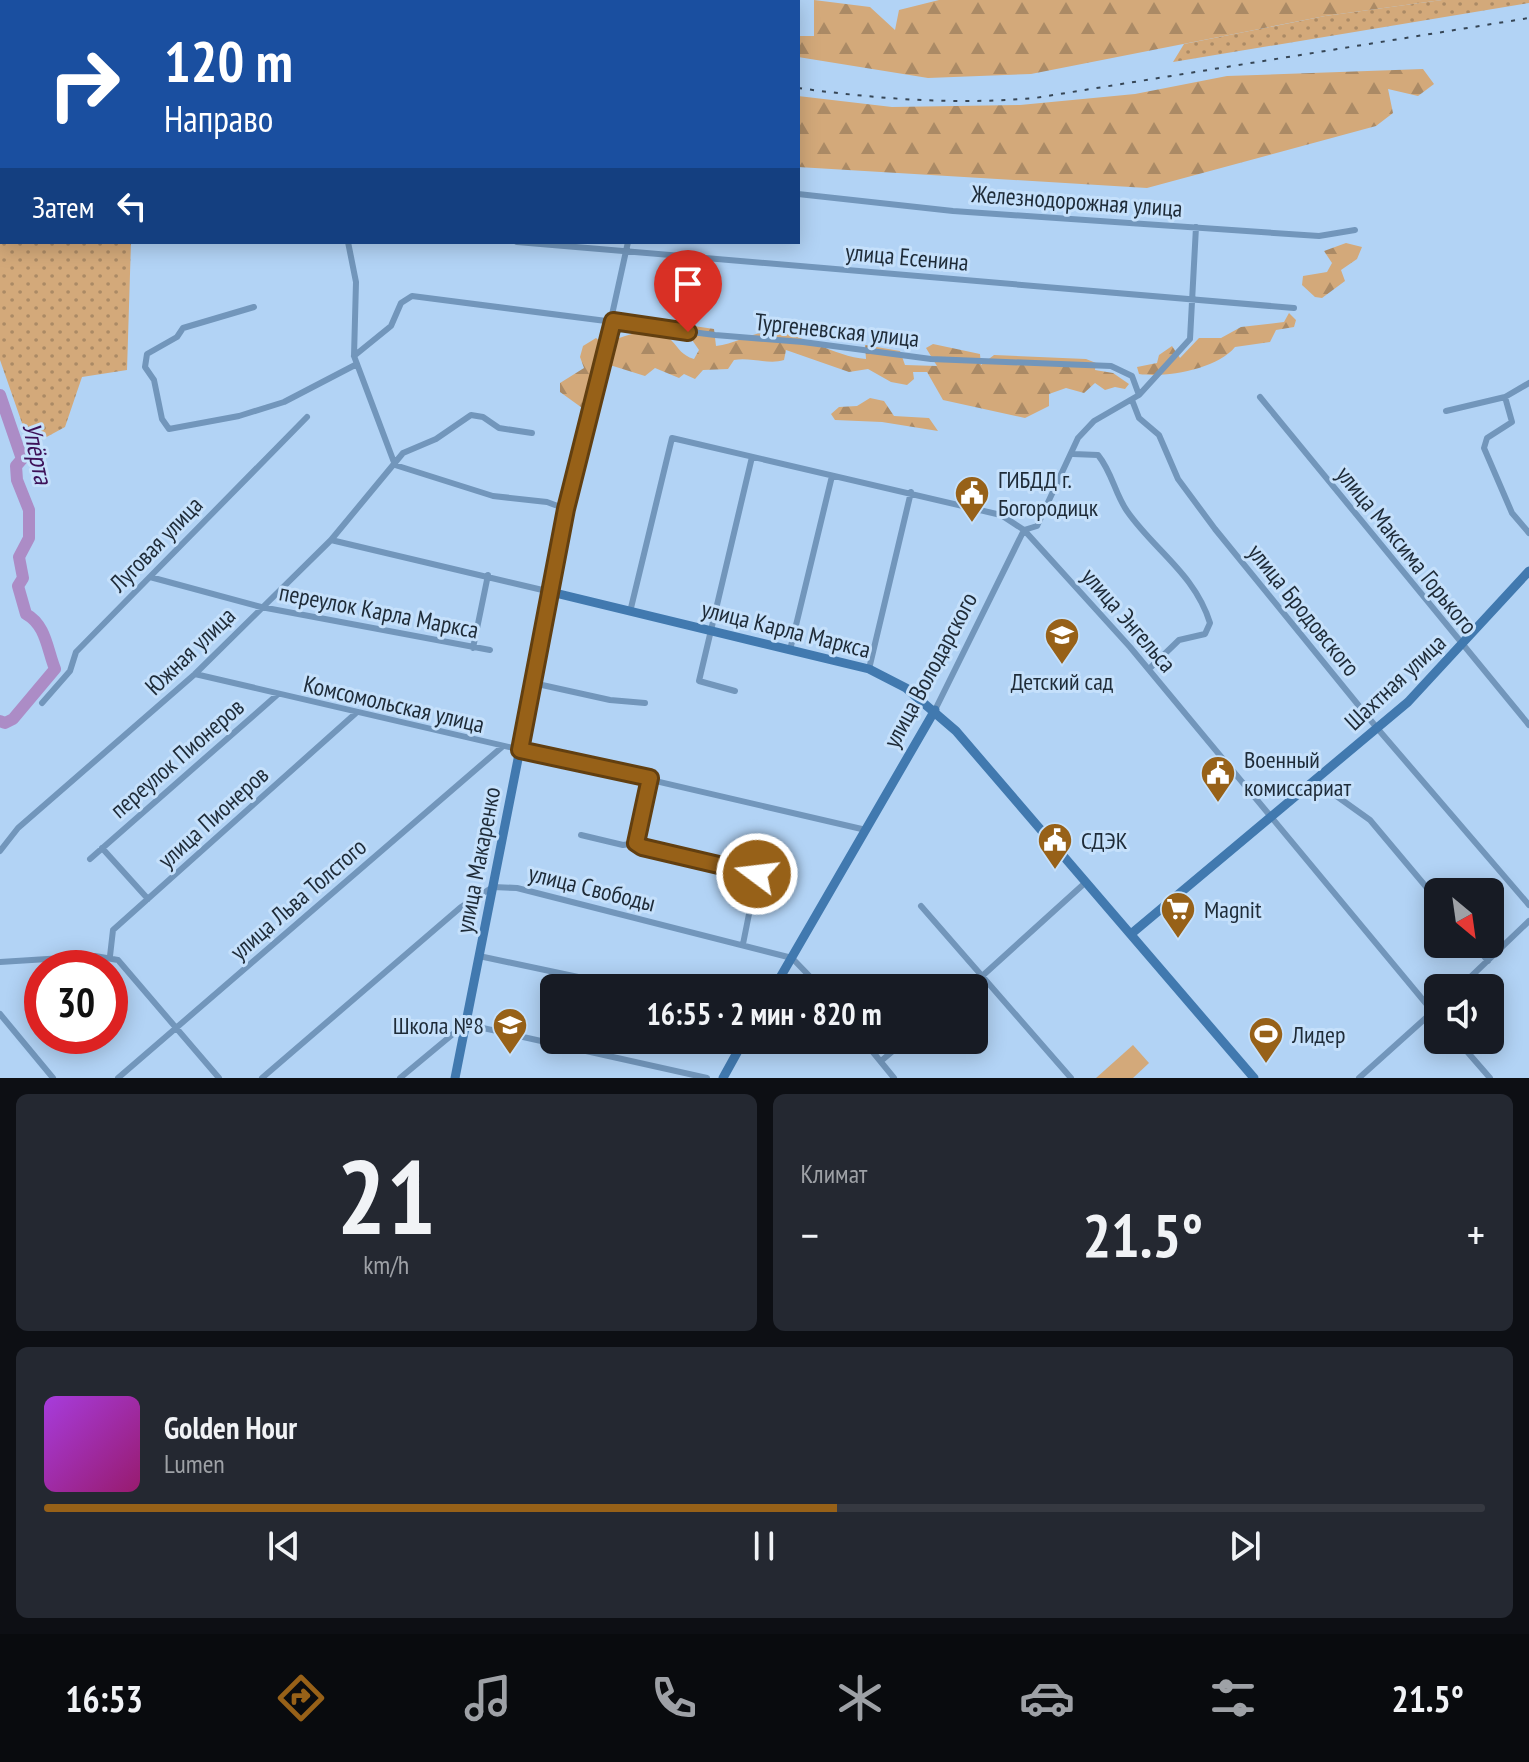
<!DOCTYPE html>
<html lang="ru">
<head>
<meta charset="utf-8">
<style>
	:root { --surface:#171b24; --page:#242831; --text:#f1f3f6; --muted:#9ea1a6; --line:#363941; --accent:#976118 }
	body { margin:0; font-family:"PT Sans Narrow",sans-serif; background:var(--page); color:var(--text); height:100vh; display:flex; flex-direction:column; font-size:30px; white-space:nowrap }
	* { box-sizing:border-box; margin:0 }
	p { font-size:26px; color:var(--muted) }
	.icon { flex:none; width:44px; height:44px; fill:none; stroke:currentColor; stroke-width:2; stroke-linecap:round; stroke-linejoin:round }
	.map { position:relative; height:1078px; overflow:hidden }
	.sheet { display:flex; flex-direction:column; gap:16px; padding:16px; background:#0d0f14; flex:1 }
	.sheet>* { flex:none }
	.guide { position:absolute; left:0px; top:0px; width:800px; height:244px; box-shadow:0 4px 20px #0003; background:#1a4fa0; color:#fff; overflow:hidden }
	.needle { width:52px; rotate:151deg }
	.fabs { position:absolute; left:1424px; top:878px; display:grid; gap:16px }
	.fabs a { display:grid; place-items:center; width:80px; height:80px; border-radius:12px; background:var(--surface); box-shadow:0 4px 20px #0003; font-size:40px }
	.speed { position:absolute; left:24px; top:950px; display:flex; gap:16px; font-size:40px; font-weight:700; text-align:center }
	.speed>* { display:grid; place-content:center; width:104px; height:104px; border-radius:50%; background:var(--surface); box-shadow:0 4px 20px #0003; line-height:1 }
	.speed .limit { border:12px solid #d22; background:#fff; color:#111 }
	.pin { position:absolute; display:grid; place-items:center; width:68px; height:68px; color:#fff; margin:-82px -34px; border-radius:50% 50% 50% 0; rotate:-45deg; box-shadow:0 0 8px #0007 }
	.pin .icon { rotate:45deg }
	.me { position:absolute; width:88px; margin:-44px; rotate:285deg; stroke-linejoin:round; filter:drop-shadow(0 0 6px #0008) }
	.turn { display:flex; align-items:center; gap:28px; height:168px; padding:0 32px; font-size:36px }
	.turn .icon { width:104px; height:104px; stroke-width:2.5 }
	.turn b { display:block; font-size:56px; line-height:68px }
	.then { display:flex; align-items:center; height:76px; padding:0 32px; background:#0003; gap:16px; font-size:30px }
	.big { font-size:60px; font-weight:600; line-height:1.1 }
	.sheet .widget { flex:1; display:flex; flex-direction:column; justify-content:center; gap:12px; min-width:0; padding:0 28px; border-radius:12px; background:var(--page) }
	.sheet .dial { align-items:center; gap:0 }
	.dial b { font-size:104px; line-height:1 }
	.song { display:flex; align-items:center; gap:24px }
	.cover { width:96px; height:96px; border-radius:12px; background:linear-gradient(135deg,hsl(280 70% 55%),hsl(320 70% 35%)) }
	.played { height:8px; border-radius:4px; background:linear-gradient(90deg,var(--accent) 55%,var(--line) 55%) }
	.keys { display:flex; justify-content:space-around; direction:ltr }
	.heat { display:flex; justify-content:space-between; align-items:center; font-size:44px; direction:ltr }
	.sheet .tiles { flex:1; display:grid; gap:16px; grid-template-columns:1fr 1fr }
	.widget:last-child { grid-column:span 2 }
	.trip { position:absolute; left:540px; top:974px; width:448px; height:80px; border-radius:12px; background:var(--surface); box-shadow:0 4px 20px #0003; font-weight:600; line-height:80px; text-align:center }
	.tab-bar { display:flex; height:128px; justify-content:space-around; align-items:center; background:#090b0e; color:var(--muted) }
	.tab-bar .icon { width:56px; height:56px }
	.tab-bar .on { color:var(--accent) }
	.tab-bar b { font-size:36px; color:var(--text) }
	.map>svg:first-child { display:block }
</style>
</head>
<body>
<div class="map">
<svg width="1529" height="1078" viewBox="0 0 1529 1078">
	<defs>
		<pattern id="grass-dots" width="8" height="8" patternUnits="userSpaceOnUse" patternTransform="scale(2)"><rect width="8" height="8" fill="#d3a97a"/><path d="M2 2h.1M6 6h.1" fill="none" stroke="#ab8a65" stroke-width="1.8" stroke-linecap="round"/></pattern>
		<pattern id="forest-firs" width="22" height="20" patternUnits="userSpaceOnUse" patternTransform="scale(2)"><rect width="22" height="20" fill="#d3a97a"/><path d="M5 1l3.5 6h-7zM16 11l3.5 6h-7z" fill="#ab8a65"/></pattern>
	</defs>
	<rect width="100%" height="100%" fill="#b2d3f5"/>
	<!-- grass -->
	<path fill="url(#grass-dots)" d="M0,0l214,2h-212v240h129l-4,128 -45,7 -17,50 -35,19 -30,-86z
		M1442,0h87v3l-356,59 11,-18 141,-28z"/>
	<!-- forest -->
	<path fill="url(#forest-firs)" d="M814,0l56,7 25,23 4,-20 40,-10h503l-117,16 -294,58 -103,4 -130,-21v-21h16z
		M1423,69l11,15 -16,12 -30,-7 5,24 -17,13 -229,62 -349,-21v-71l94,11 128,-2 115,-11 92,-18z
		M1346,243l16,4 -5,12 -16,11 4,11 -23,17 -7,-1 -13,-12 1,-9 24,-4 5,-9 -8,-12z
		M1289,313l7,7 -2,7 -18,3 -6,12 -35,5c-18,22 -68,31 -96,27l-2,-7 20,-4 2,-8 13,-9 8,12 19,-20h22l20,-11 43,-5z
		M694,326l20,3 2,17c17,-2 32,-11 48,-14 31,-4 68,25 102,27l-1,-14 35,6 5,14 32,1 -11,-18 7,-4 47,10 1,11 13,-10 92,4 10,4 -1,7 18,3 16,11 -4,5 -10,-2 -10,3 -10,-7 -11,10 -18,-5 -17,6v12l-24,12 -82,-18 -16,-28h-14l1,7 -7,6 -16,-3 -23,-13 -19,3 -63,-22 -2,10c-15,5 -33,-3 -50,0l-6,9 -25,1 -8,9 -11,-5 -5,4 -24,-10 -10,8 -32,-10 -17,3 -11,41 -25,-18v-9l24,-15 -4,-11 3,-11 13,-8 8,6c18,-7 50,-22 67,-4 9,9 10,15 23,19l5,-9 -16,-23z
		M870,398l14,3 10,15 35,2 9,13 -56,-9 -47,-2 -4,-6 8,-7 18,-1z"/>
	<!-- pitch -->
	<path fill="#d3a97a" d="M1133,1045l16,18 -16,15h-37z"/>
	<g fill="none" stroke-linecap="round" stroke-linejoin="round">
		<!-- river -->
		<path stroke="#ac8cc6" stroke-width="12" d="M0,395l22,64 -6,7 1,14 12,30v28l-10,19 4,21 -5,8 8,28c20,11 21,35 29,55l-42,50 -8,4 -5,-2"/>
		<!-- street -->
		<path stroke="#7296bb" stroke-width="6" d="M243,0l2,2
			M798,194l155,17 366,25 36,-6
			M348,242l8,40 -2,74 41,109
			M517,242l777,66
			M254,307l-71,21 -6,9 -30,17 -2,13 9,13 8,39 7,10 70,-13 45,-14 73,-38
			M354,356l37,-30 10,-23 11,-7 303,39 88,7 128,17 180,7 21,10 7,19
			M1260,397l269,328
			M1505,397l7,25 -25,16 -3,10 28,65 17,20
			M1132,400l7,18 20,17 19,44 37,50 162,199 152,177
			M1446,411l59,-14 24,-14
			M1073,454l25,1c14,17 17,39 29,56 27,39 68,63 83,112l-5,11 -26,6 -30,29
			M395,465l98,31 54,6 19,7
			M331,540l220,52 77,-350
			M150,577l111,30 229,43
			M630,612l42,-174 329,77 23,15 106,117 308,371
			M473,648l15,-73
			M790,650l42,-174
			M869,669l42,-177
			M195,674l671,156
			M533,683l77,17 35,3
			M735,691l-36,-10 53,-224
			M42,703l28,-32 6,-19 231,-235
			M935,710l89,-180 13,-4 41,-88 16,-17 45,-26 51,-56 6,-112
			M1314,780l56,40 68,81
			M581,835l42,10 13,-2 6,4 115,27 -14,70
			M636,843l14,-65
			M102,848l46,51
			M0,851l18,-23 177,-154 136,-134 72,-87 33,-14 35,-24 12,2 16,11 33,5
			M90,859l187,-164
			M921,906l150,172
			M1474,944l14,17
			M110,956l3,-26 243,-217
			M479,956l151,32
			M0,962l95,-6 23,4 101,118
			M969,988l117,-106
			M1459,988l70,-67
			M0,1014l53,64
			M863,1040l31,38
			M1457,1040l33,38
			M881,1061l25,-21
			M118,1078l384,-331
			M262,1078l199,-171 32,-20 24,1 275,70 29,30
			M400,1078l65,-54 242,54
			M1359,1078l79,-71"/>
		<!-- secondary -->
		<path stroke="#4179af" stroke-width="9" d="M1131,934l277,-232 121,-131
			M774,988l161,-278
			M455,1078l96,-486 318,77 37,19 50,43 298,347
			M723,1078l21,-38"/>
		<!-- rail -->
		<path stroke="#364656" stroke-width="2" stroke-dasharray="4 8" stroke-linecap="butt" d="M575,0l3,2
			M798,88c80,11 156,17 237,10l494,-80"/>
	</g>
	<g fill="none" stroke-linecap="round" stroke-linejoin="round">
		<!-- route casing -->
		<g stroke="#623f10" stroke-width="20">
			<path id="route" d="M688,332l-75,-11 -47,188 -46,241 130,28 -14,65 6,4 115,27"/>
		</g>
		<!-- route -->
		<use href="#route" stroke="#976118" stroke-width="14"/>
	</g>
	<!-- icons -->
	<defs>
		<g id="civic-pin" transform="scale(1.8)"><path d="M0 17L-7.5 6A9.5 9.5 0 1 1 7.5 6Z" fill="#976118" stroke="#c5e0fb"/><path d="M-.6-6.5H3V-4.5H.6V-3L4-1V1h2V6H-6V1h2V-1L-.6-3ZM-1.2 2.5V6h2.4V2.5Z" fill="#fff"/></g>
		<g id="school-pin" transform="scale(1.8)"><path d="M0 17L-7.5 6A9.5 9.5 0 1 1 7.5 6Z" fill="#976118" stroke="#c5e0fb"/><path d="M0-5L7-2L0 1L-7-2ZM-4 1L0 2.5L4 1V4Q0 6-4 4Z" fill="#fff"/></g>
		<g id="supermarket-pin" transform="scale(1.8)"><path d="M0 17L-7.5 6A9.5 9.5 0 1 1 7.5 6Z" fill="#976118" stroke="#c5e0fb"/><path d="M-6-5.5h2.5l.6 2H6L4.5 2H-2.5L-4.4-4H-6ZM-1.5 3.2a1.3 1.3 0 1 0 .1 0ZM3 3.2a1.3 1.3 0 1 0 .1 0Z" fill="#fff"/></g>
		<g id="stadium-pin" transform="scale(1.8)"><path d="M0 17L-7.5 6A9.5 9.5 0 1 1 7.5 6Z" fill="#976118" stroke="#c5e0fb"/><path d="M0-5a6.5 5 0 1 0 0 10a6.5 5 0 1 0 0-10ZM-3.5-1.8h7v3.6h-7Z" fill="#fff"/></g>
	</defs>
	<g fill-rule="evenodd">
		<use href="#civic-pin" x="972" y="493"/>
		<use href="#school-pin" x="1062" y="635"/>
		<use href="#civic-pin" x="1218" y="773"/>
		<use href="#civic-pin" x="1055" y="840"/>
		<use href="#supermarket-pin" x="1178" y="909"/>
		<use href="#school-pin" x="510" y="1025"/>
		<use href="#stadium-pin" x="1266" y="1034"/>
	</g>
	<g text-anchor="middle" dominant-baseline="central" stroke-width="6" stroke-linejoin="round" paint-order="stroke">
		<!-- street labels -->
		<g font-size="24" fill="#1e2b38" stroke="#c5e0fb">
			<text transform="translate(1077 201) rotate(4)">Железнодорожная улица</text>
			<text transform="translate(907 257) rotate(5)">улица Есенина</text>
			<text transform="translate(837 330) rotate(6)">Тургеневская улица</text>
			<text transform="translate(156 544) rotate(-46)">Луговая улица</text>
			<text transform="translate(1407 550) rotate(51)">улица Максима Горького</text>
			<text transform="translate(1304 610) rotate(51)">улица Бродовского</text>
			<text transform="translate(379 611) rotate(11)">переулок Карла Маркса</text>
			<text transform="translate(1129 620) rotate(49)">улица Энгельса</text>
			<text transform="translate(786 629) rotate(14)">улица Карла Маркса</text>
			<text transform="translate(190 651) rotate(-44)">Южная улица</text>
			<text transform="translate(930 670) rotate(-62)">улица Володарского</text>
			<text transform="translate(1395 682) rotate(-43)">Шахтная улица</text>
			<text transform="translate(394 704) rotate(13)">Комсомольская улица</text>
			<text transform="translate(177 758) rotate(-41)">переулок Пионеров</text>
			<text transform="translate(213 817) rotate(-42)">улица Пионеров</text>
			<text transform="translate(478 860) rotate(-79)">улица Макаренко</text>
			<text transform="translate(592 888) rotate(14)">улица Свободы</text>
			<text transform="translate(298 899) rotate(-41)">улица Льва Толстого</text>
		</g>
		<!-- poi labels -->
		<g font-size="24" fill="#1e2b38" stroke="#c5e0fb" text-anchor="start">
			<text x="998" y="479">ГИБДД г.<tspan x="998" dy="28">Богородицк</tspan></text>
			<text x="1062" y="681" text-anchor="middle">Детский сад</text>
			<text x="1244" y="759">Военный<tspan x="1244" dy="28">комиссариат</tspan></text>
			<text x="1081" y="840">СДЭК</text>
			<text x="1204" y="909">Magnit</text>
			<text x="484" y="1025" text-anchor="end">Школа №8</text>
			<text x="1292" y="1034">Лидер</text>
		</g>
		<!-- water labels -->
		<g font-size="26" font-style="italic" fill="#3d1158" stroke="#c5e0fb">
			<text transform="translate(38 453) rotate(78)">Упёрта</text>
		</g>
	</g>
</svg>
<div class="fabs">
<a><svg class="needle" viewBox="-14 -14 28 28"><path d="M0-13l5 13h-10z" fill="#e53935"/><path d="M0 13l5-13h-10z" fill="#9ea1a6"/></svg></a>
<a><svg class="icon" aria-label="sound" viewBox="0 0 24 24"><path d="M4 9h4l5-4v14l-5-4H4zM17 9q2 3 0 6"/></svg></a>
</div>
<div class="speed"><div class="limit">30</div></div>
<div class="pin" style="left:688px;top:332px;background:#d93025"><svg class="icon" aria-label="arrive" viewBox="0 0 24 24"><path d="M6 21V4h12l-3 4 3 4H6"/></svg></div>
<svg class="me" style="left:757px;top:874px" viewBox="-20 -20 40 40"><circle r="17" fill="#976118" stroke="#fff" stroke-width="3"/><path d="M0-11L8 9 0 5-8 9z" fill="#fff"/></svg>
<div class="trip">16:55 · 2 мин · 820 m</div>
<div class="guide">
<div class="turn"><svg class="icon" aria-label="right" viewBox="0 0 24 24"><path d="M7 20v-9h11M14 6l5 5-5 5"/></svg><div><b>120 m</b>Направо</div></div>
<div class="then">Затем<svg class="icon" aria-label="left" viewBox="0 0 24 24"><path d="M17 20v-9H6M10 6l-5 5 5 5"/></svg></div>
</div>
</div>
<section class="sheet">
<div class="tiles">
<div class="widget dial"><b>21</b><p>km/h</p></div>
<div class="widget"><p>Климат</p>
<div class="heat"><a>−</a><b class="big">21.5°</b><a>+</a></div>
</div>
<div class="widget">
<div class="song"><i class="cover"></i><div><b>Golden Hour</b><p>Lumen</p></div></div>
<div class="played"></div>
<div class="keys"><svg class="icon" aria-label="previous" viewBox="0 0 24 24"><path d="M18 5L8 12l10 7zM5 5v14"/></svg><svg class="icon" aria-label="pause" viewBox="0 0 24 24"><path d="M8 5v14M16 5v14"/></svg><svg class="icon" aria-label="next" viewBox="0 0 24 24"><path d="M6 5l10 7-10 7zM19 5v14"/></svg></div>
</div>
</div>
</section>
<nav class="tab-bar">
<b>16:53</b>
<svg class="icon on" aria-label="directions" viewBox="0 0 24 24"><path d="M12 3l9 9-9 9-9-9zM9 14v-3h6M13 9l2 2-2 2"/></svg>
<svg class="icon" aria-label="music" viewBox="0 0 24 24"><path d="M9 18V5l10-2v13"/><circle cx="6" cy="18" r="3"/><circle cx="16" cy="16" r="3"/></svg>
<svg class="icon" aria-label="phone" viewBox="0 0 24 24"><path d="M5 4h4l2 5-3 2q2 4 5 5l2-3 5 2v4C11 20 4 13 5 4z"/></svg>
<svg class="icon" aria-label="climate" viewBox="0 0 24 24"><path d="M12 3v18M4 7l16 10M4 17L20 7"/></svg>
<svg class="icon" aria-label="car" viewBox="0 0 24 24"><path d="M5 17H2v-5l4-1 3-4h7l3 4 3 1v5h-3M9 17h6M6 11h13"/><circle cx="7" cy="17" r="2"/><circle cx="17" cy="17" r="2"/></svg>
<svg class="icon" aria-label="filters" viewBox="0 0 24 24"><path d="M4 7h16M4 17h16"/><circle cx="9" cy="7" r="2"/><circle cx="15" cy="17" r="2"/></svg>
<b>21.5°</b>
</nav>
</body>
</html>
